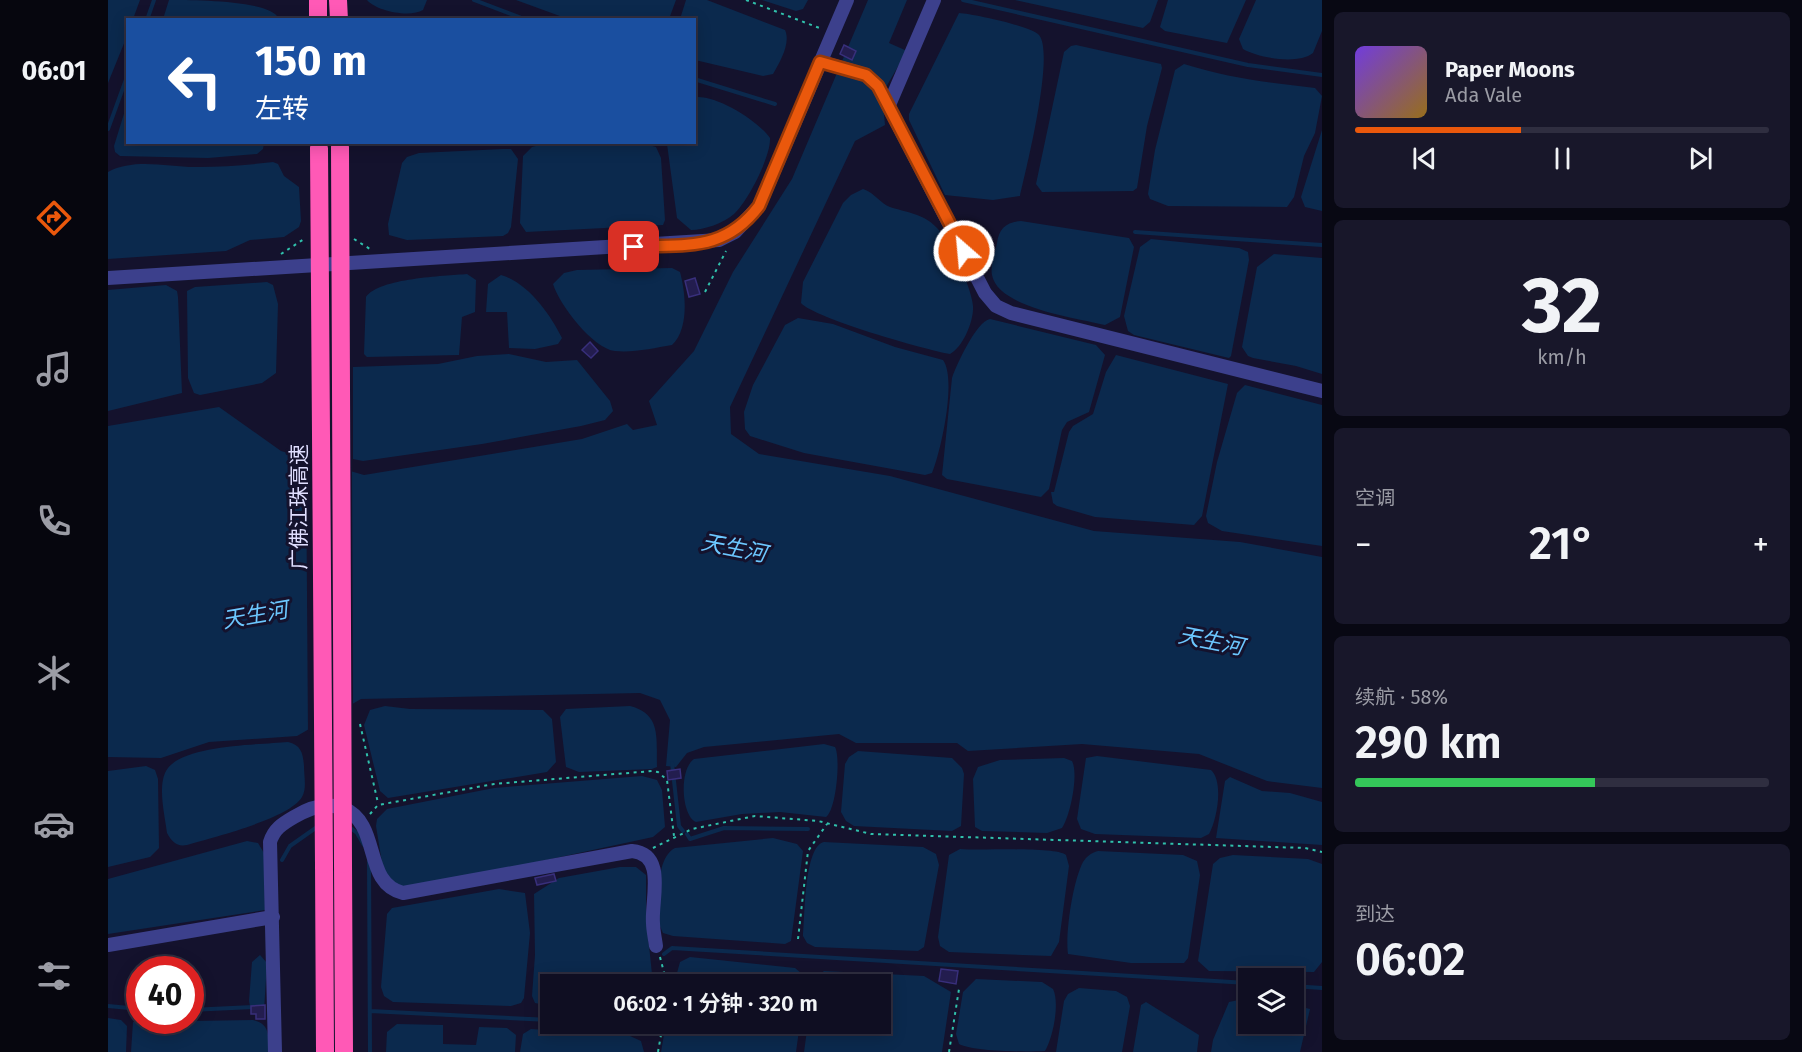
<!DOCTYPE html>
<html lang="zh">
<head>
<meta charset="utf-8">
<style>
	:root { --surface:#0f0e22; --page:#18172a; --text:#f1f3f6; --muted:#9b9ca5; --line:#2f2e40; --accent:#ea580c }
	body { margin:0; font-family:"Fira Sans","Noto Sans SC",sans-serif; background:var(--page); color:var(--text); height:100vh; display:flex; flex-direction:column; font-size:22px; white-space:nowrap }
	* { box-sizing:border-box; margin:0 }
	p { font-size:20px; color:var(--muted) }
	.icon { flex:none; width:33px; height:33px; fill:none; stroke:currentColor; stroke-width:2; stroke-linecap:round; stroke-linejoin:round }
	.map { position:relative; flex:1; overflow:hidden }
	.sheet { display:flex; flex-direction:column; gap:12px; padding:12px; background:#080813; width:480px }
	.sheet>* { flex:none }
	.hud { position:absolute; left:18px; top:18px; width:570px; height:126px; border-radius:0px; box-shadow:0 3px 15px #0003,0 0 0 2px var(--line); background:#1a4fa0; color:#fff; overflow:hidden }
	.tools { position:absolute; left:1130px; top:968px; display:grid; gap:12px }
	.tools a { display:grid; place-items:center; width:66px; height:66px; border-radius:0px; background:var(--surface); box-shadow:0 3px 15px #0003,0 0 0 2px var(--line); font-size:30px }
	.speed { position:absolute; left:18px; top:956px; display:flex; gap:12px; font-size:30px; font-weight:700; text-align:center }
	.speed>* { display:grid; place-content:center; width:78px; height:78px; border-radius:50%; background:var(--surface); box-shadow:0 3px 15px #0003,0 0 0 2px var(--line); line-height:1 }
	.speed .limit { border:9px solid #d22; background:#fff; color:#111 }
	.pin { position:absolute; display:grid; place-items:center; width:51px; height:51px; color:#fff; margin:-26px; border-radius:12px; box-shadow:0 3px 9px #0006 }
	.me { position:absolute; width:66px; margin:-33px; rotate:333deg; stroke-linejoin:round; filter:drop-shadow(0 0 4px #0008) }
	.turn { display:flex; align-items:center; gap:21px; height:126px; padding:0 30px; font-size:27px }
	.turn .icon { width:78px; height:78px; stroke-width:2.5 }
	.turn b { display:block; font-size:42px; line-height:51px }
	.big { font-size:45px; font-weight:600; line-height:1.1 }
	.sheet .card { flex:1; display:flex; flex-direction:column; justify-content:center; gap:9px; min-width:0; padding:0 21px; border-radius:9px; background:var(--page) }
	.sheet .dial { align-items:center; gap:0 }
	.dial b { font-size:78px; line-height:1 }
	.song { display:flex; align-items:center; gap:18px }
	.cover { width:72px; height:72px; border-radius:9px; background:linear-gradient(135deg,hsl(260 70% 55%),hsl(40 70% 35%)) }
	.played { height:6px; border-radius:3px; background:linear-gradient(90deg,var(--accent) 40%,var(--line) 40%) }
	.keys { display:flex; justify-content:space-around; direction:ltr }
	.heat { display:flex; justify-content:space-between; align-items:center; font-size:33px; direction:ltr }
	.charge { height:9px; border-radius:4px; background:linear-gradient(90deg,#34c759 58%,var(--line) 0) }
	.trip { position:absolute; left:432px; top:974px; width:351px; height:60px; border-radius:0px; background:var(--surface); box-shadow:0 3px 15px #0003,0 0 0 2px var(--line); font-weight:600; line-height:60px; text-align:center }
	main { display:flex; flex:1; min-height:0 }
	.tab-bar { display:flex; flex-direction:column; width:108px; justify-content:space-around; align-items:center; background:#06060e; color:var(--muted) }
	.tab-bar .icon { width:42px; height:42px }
	.tab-bar .active { color:var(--accent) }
	.tab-bar b { font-size:27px; color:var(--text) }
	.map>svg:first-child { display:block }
</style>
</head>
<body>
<main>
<nav class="tab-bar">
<b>06:01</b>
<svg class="icon active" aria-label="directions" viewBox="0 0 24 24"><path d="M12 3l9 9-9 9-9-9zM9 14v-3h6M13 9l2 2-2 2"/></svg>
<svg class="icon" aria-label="music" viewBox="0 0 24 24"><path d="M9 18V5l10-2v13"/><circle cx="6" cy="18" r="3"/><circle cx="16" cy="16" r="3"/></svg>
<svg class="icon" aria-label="phone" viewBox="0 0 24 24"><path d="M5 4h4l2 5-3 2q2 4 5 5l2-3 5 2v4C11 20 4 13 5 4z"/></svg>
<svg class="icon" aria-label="climate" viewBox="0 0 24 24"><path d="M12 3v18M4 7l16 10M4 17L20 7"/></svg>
<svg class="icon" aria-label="car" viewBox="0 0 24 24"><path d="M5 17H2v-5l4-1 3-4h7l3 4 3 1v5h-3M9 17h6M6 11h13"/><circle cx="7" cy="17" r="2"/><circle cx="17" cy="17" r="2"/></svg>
<svg class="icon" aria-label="filters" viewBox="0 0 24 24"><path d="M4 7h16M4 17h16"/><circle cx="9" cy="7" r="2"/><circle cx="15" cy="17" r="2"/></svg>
</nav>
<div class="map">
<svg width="1214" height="1052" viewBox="0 0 1214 1052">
	<rect width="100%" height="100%" fill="#14122d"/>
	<!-- water -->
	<path fill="#0b294d" d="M0,0h32l-7,19 -5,1 -1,16 -19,47z
		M61,0c24,0 103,0 110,19h-116z
		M259,0h60l-4,10c-13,8 -47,1 -56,-10z
		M408,0h160l-7,19h-101z
		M578,0h21l78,30c6,13 -5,32 -12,44l-10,2 -68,-16 -1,-40 -14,-1z
		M654,0h46l-5,9 -7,2z
		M760,0h39l-18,43 18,8 -25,43 3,31 -30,16 -125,266 1,27 28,20 131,22 204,55 146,11 82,15v231l-55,-7 -68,-27 -117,-10 -114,7 -11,-8h-101l-17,-9 -135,13 -17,6 -11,14 -10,-1 4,-46 -10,-20 -20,-7 -279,6 -64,37 -88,6 -48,16 -53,-1v-331l111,-19 62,44 83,24 218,-36 45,-15 6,6 24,-5 -8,-24 45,-50 39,-79 59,-93z
		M907,0h143l-8,22 -7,6z
		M1060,0h78l-19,43 -62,-12 -5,-4z
		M1148,0h66v31l-9,22c-15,12 -54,5 -70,-4l-4,-10z
		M851,13c14,1 72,13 80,22 16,19 -13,135 -19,161l-27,4 -48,-5 -36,-75v-6z
		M968,45l85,19 1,4 -15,58 -10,62 -4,3 -91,1 -6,-8 28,-132 7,-6z
		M1076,64c44,14 86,19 131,24l7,8 -7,37 -11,23 -10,41 -7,10 -119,-1 -18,-7 -2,-5 7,-44 20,-80z
		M587,97c22,-2 62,23 75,41 1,18 -22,63 -36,76 -10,9 -30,16 -43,16l-14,-12 -10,-74 27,-2z
		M19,104l1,38 136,1 -1,6 -6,5 -49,4 -88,-2 -5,-4 -1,-6z
		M1214,130v81l-17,-4 -4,-10z
		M443,142h87l18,5 5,11 4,62 -2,5 -137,7 -6,-9 3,-67 9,-9z
		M395,149h8l7,10 -7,68 -3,6 -5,3 -96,4 -18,-5 -1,-11 14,-61 5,-6 12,-4z
		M165,162l5,2 6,12 15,11 2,34 -2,6 -15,10 -34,3 -24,11 -118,8v-87c28,-15 62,-4 91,-5 24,0 50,-2 74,-5z
		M755,189c12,4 18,15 27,18 15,5 34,7 46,20 14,13 35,59 37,79 1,15 -10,41 -23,48 -24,-4 -136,-36 -149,-51l2,-21 40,-79 8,-8z
		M913,221l108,17 5,9 -14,70 -15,8c-28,-7 -107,-17 -113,-50 -2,-9 3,-22 5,-32 2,-14 9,-21 24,-22z
		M1043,239l88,9 9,4 1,8 -18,96 -2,2 -95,-23 -6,-4 -4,-15 16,-69z
		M1166,254l48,4v116l-26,-8 -43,-8 -5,-2 -6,-9 15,-80z
		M564,268l8,4c6,22 9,57 -8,73 -18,3 -39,8 -57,6 -22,-2 -56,-47 -62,-67l11,-11 13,-3z
		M359,274l9,6 -1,32 -13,5 -3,38 -92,2 -3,-3 2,-57c13,-19 78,-21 101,-23z
		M393,275c27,8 49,39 61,63l-4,6 -23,5 -26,-1 -2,-36h-21l2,-28z
		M159,282l6,3 5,19 -2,69 -14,10 -62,12 -6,-2 -6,-15 -1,-87 8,-4z
		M58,285l11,6 1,6 4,96 -74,18v-121z
		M690,318l35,6 62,23 48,13c14,19 -2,91 -11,113l-7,2 -121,-22 -54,-17 -5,-7 -1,-17 9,-27 32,-60z
		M882,319l106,26 9,10 -16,57 -22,10 -5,8 -13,59 -8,8 -94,-18 -5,-4 10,-97c5,-14 24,-56 38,-59z
		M401,354l37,8 31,-2 33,41 3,10 -8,9 -24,6 -99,18 -119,17 -10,-2v-92l85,-3 39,-8z
		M1008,355l112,29 -26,132 -8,9 -99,-8 -38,-11 -4,-3 -2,-11h3l15,-60 4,-6 20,-12 13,-42z
		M1137,385l77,20v141l-100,-15 -14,-8 -2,-7 11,-54 20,-69z
		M277,706l25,3 133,1 9,9 4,43 -9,10 -159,26 -8,-7 -16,-66 6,-15z
		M522,706c32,8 26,33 27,61l-5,2 -73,3 -13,-5 -6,-50 6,-8z
		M180,742c13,3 15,11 16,24 0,10 3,23 -2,31 -13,22 -89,40 -115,48 -10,2 -15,-3 -20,-12 -2,-17 -9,-44 -2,-60 12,-29 94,-28 123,-31z
		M716,744l11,3c6,11 1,64 -9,70l-46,-5 -38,2 -46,8c-15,-7 -17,-53 -2,-63z
		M750,751l94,7 10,10 2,6 -3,52 -9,5 -98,-5 -8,-5 -5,-9 4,-48 4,-7z
		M989,756l114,14c13,12 6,50 -2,64l-8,4 -106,-4 -14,-5 -4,-10 9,-61z
		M956,758l8,3c7,13 -2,56 -10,67l-15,5 -65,-2 -7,-4 -2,-48 5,-12 22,-7z
		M38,766l9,4 3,9 1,69 -9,9 -42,10v-96z
		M534,776l15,4 5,10 3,37 -12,10 -241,52 -20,-6 -9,-14 -7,-43 1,-7 10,-10 107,-21z
		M1122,777l32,14 28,2 32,9v43l-106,-7 9,-57z
		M665,838l24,6 6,7 -12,90 -6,3 -112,-8 -10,-3 -4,-9c1,-21 -5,-65 16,-76z
		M139,841l11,2 6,10 1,57 -157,24v-55z
		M716,842l99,5 13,7 3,11 -15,82 -6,4 -103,-4 -8,-4 -4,-7c2,-19 1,-90 21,-94z
		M852,849c22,2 93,-3 106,6l3,11 -10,76 -8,14 -102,-4 -9,-6 -2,-9 11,-82z
		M990,851l85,4 14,6 3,14 -12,83 -4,5h-53l-63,-9c-3,-21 5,-73 15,-92 4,-6 8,-9 15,-11z
		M1125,855l75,4 14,5v98l-8,10 -105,-1 -11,-10 15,-97 7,-6z
		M512,867h16l10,8v41l7,68h-103v22l-15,-3 -3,-7 3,-41 -1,-61 25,-16z
		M391,889l26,4 5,40 -6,65 -3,5 -10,3 -118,-4 -9,-6 -3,-9 6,-73 5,-6z
		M152,955l7,8 -3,48h-13l-2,-10 3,-39z
		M582,957l105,11 6,5 3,11h-130l6,-22z
		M716,971l100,5 27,16 -9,60h-138l4,-29h72v-39h-66l2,-7z
		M868,979l66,3 11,7c7,14 0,49 -8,62 -17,1 -71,1 -86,-7l-3,-10 7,-42z
		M971,988l37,3 11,6 3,9 -8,46h-66l8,-51 4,-7z
		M1140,998v25h45v-18l17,4 -10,43h-89l2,-12 16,-38z
		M1038,1002l53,33 -2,17h-64l8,-47z
		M0,1018l13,2 6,6 -1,26h-18z
		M145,1020c18,4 15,17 16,32h-138l2,-30z
		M558,1023h134l-4,29h-135z
		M289,1024l46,1v19l33,1 3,-18 28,1 9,7 -1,17h-129l1,-20z
		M423,1029l99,7 11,5 3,11h-124l3,-18z"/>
	<!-- pier -->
	<path fill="#14122d" d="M198,455l46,13 1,239 -45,26z"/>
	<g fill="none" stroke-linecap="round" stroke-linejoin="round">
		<!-- stream -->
		<path stroke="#0b294d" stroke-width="4" d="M366,0l53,20
			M855,0l285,65 74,10
			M39,20l7,-20
			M586,79l81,25
			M0,129l20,-55
			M1027,232l187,13
			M564,763l7,63 4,5
			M240,826l9,7 7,12
			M579,834l3,5 34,-11 84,1
			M174,860l8,-14 27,-19
			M261,861l1,191
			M556,954l8,-6 576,35
			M1185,986l29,2
			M0,1006l32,3
			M82,1010l63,-3
			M262,1011l180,9
			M491,1023h43"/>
	</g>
	<!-- building -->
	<path fill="#231d4f" stroke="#382f7b" stroke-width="1.5" d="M736,45l12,6 -4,9 -12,-6z
		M587,278l5,16 -11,3 -4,-16z
		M482,342l8,9 -7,7 -9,-8z
		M572,769l1,9 -13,2 -1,-9z
		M446,874l2,7 -19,4 -2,-7z
		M833,969l17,2 -2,13 -17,-3z
		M157,1005v14h-9v-5h-5v-8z"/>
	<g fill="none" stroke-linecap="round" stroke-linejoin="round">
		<!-- path -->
		<path stroke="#30c1ac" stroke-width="2" stroke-dasharray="3 4.5" stroke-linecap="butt" d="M638,0l76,29
			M246,239l16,10
			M173,254l23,-15
			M597,292l21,-41
			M252,724l18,79
			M262,814l8,-9 116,-21 158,-13 6,1 9,8 7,56
			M545,848l39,-19 63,-13 63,5 53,13 434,14 17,4
			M690,939l10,-88 19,-27
			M552,957l7,27
			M550,1052l5,-29
			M841,1052l10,-63"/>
		<!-- minor -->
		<path stroke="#3c408c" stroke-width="14" d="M713,62l45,13 12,11 107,207 11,13 15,7 311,78
			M781,105l45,-105
			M0,278l611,-38 16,-8 24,-26 88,-206
			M0,945l165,-28
			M167,1052l-5,-210c4,-13 12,-18 24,-25 15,-9 32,-15 49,-9 39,16 19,75 60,85l229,-42c35,3 19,49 21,72 0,7 2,15 3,23"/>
		<!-- highway -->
		<path stroke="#ff59b6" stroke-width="18" d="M210,0v20
			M230,0l1,20
			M216,864l1,188
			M235,864l1,188"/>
		<!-- highway-bridge -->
		<path stroke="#ff59b6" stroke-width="18" d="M232,147l3,717
			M211,148l5,716"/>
	</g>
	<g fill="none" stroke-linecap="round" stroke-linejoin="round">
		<!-- route casing -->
		<g stroke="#983908" stroke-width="15">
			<path id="route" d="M526,247c52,-3 90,5 125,-41l61,-144 46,13 12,11 86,165"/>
		</g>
		<!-- route -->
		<use href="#route" stroke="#ea580c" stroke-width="10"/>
	</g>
	<g text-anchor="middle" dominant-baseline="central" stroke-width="6" stroke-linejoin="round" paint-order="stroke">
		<!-- street labels -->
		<g font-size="21" fill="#dfdeff" stroke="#14122d">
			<text transform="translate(191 507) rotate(-90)">广佛江珠高速</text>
		</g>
		<!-- water labels -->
		<g font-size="22" font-style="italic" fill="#6cc7ff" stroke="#14122d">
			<text transform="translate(626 548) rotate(11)">天生河</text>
			<text transform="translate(147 615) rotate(-10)">天生河</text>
			<text transform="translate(1103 641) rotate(11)">天生河</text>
		</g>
	</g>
</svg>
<div class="tools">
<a><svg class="icon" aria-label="layers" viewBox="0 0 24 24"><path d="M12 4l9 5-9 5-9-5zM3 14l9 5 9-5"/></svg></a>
</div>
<div class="speed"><div class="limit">40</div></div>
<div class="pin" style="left:526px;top:247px;background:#d93025"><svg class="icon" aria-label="arrive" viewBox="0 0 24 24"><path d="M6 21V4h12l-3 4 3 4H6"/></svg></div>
<svg class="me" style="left:856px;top:251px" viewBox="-20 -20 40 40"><circle r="17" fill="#ea580c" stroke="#fff" stroke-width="3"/><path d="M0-11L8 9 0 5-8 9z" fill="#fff"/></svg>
<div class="trip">06:02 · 1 分钟 · 320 m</div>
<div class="hud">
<div class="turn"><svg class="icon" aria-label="left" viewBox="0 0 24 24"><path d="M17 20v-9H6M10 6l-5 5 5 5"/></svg><div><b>150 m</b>左转</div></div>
</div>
</div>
<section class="sheet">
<div class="card">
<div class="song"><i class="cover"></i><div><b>Paper Moons</b><p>Ada Vale</p></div></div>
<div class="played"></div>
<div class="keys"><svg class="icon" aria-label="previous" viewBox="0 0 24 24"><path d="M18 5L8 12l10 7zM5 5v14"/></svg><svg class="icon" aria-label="pause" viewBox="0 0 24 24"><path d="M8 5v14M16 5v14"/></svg><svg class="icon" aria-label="next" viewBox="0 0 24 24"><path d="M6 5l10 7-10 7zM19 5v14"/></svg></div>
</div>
<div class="card dial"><b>32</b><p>km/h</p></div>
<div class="card"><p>空调</p>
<div class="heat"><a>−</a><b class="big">21°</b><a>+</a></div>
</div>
<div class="card"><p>续航 · 58%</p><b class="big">290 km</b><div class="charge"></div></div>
<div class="card"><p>到达</p><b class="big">06:02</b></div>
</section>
</main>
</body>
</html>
